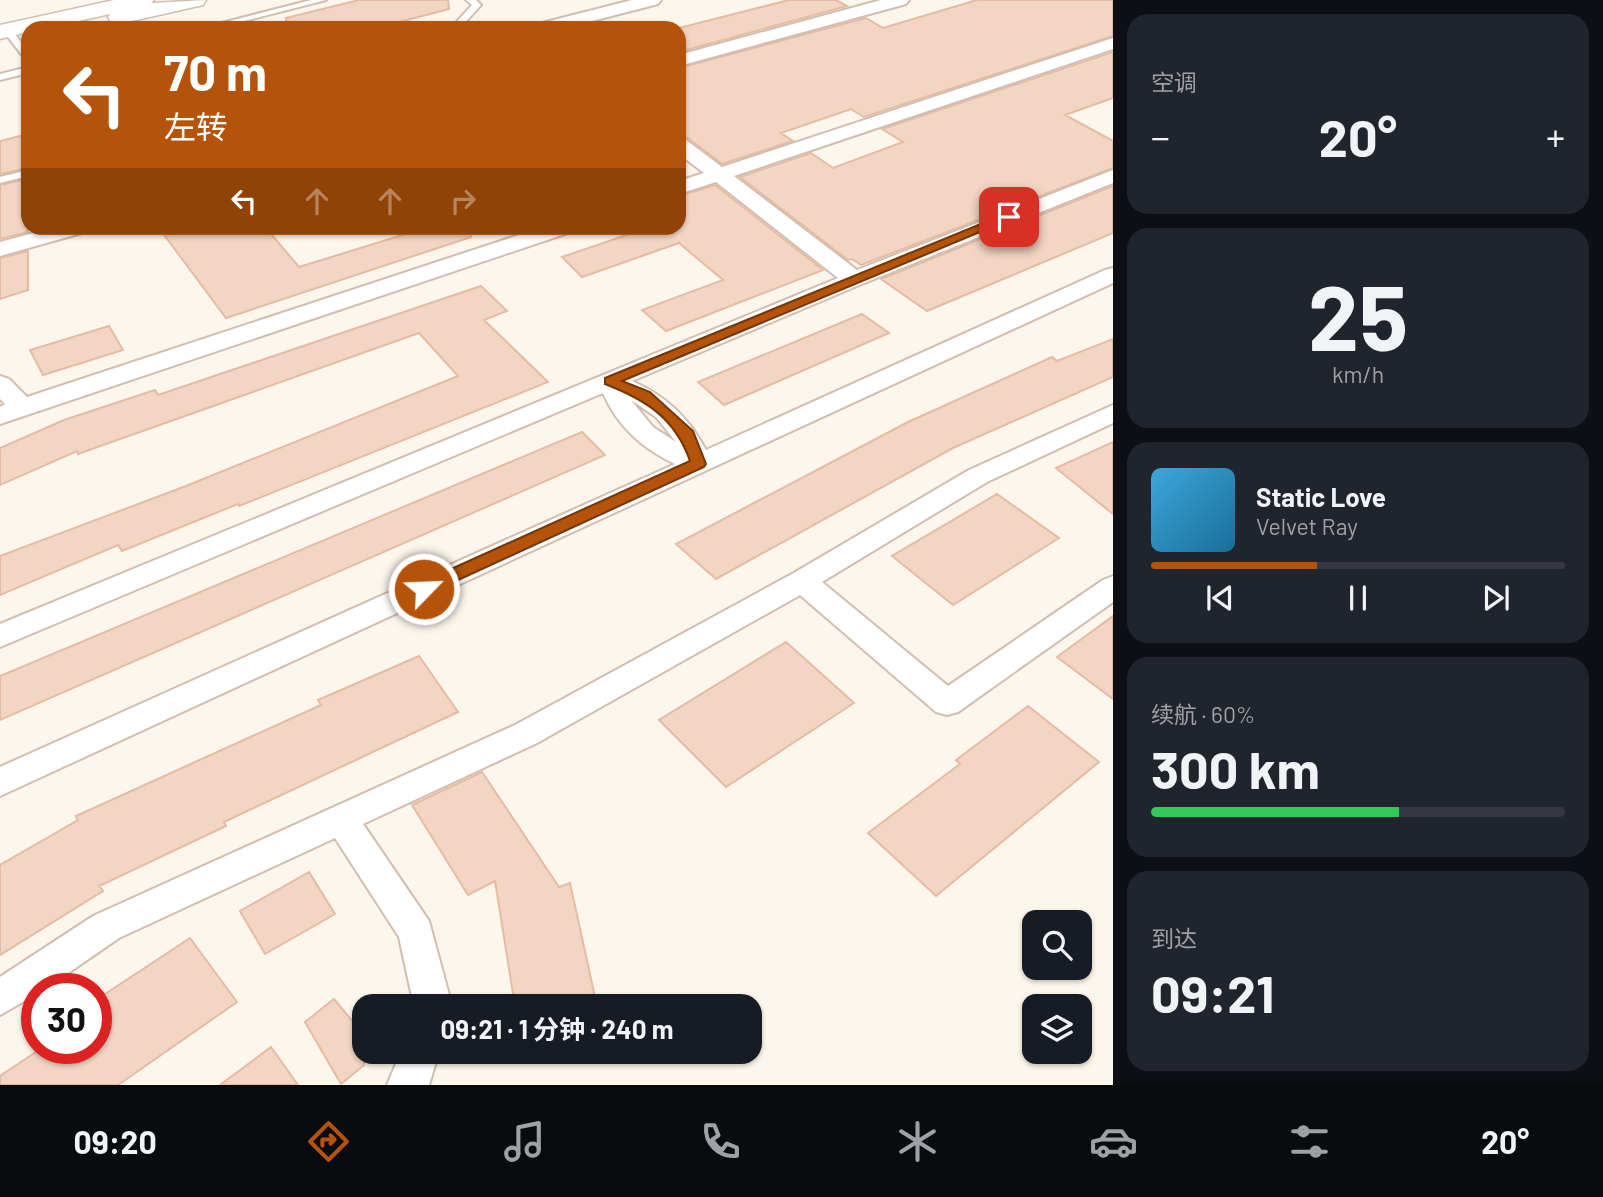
<!DOCTYPE html>
<html lang="zh">
<head>
<meta charset="utf-8">
<style>
	:root { --surface:#171b24; --page:#20242c; --text:#f1f3f6; --muted:#9ea1a6; --line:#363941; --accent:#b45309 }
	body { margin:0; font-family:Barlow,"Noto Sans SC",sans-serif; background:var(--page); color:var(--text); height:100vh; display:flex; flex-direction:column; font-size:26px; white-space:nowrap }
	* { box-sizing:border-box; margin:0 }
	p { font-size:23px; color:var(--muted) }
	.icon { flex:none; width:38px; height:38px; fill:none; stroke:currentColor; stroke-width:2; stroke-linecap:round; stroke-linejoin:round }
	.map { position:relative; flex:1; overflow:hidden }
	.sheet { display:flex; flex-direction:column; gap:14px; padding:14px; background:#0d0f14; width:490px }
	.sheet>* { flex:none }
	.top-card { position:absolute; left:21px; top:21px; width:665px; height:214px; border-radius:21px; box-shadow:0 2px 5px #0004; background:#b45309; color:#fff; overflow:hidden }
	.controls { position:absolute; left:1022px; top:910px; display:grid; gap:14px }
	.controls a { display:grid; place-items:center; width:70px; height:70px; border-radius:14px; background:var(--surface); box-shadow:0 2px 5px #0004; font-size:35px }
	.speed { position:absolute; left:21px; top:973px; display:flex; gap:14px; font-size:35px; font-weight:700; text-align:center }
	.speed>* { display:grid; place-content:center; width:91px; height:91px; border-radius:50%; background:var(--surface); box-shadow:0 2px 5px #0004; line-height:1 }
	.speed .limit { border:10px solid #d22; background:#fff; color:#111 }
	.pin { position:absolute; display:grid; place-items:center; width:60px; height:60px; color:#fff; margin:-30px; border-radius:14px; box-shadow:0 4px 10px #0006 }
	.me { position:absolute; width:77px; margin:-38px; rotate:66deg; stroke-linejoin:round; filter:drop-shadow(0 0 5px #0008) }
	.turn { display:flex; align-items:center; gap:24px; height:147px; padding:0 28px; font-size:32px }
	.turn .icon { width:91px; height:91px; stroke-width:2.5 }
	.turn b { display:block; font-size:49px; line-height:60px }
	.lanes { display:flex; align-items:center; height:66px; padding:0 28px; background:#0003; justify-content:center; gap:35px; direction:ltr }
	.lanes .off { opacity:.35 }
	.big { font-size:52px; font-weight:700; line-height:1.1 }
	.sheet .widget { flex:1; display:flex; flex-direction:column; justify-content:center; gap:10px; min-width:0; padding:0 24px; border-radius:21px; background:var(--page) }
	.sheet .dial { align-items:center; gap:0 }
	.dial b { font-size:91px; line-height:1 }
	.song { display:flex; align-items:center; gap:21px }
	.cover { width:84px; height:84px; border-radius:10px; background:linear-gradient(135deg,hsl(200 70% 55%),hsl(200 70% 35%)) }
	.played { height:7px; border-radius:4px; background:linear-gradient(90deg,var(--accent) 40%,var(--line) 40%) }
	.keys { display:flex; justify-content:space-around; direction:ltr }
	.heat { display:flex; justify-content:space-between; align-items:center; font-size:38px; direction:ltr }
	.charge { height:10px; border-radius:5px; background:linear-gradient(90deg,#34c759 60%,var(--line) 0) }
	.trip { position:absolute; left:352px; top:994px; width:410px; height:70px; border-radius:21px; background:var(--surface); box-shadow:0 2px 5px #0004; font-weight:700; line-height:70px; text-align:center }
	.tabs { display:flex; height:112px; justify-content:space-around; align-items:center; background:#090b0e; color:var(--muted) }
	.tabs .icon { width:49px; height:49px }
	.tabs .on { color:var(--accent) }
	.tabs b { font-size:32px; color:var(--text) }
	main { display:flex; flex:1; min-height:0 }
	.map>svg:first-child { display:block }
</style>
</head>
<body>
<main>
<div class="map">
<svg width="1113" height="1085" viewBox="0 0 1113 1085">
	<rect width="100%" height="100%" fill="#fdf6ec"/>
	<!-- building -->
	<path fill="#f3d5c3" stroke="#e6bba3" stroke-width="2" d="M359,0h89l1,9 -72,19h-90l-1,-10z
		M789,0h47l11,6 -168,46v-24z
		M977,0h136v36l-249,81 -13,-8 -70,24 12,8 -71,23 -34,-26 -9,-2v-68l187,-50 17,10z
		M1113,52v46l-48,17 48,26v27l-252,97 -9,-6 -4,1 -108,-83 71,-24 22,15 70,-26 -21,-13z
		M28,134v34l-28,6v-33z
		M28,179v53l-28,7v-54z
		M715,185l108,85 -157,61 -24,-21 81,-30 -44,-37 -97,34 -20,-20 85,-29h32v-32z
		M1113,186v47l-186,78 -46,-32z
		M159,228h107l33,39 126,-39h43l3,9 -245,81z
		M28,251v39l-28,9v-41z
		M481,286l26,25 -23,9 64,62 -309,124 -1,-2 -116,47 -4,-6 -118,50v-39l186,-70 272,-110 -39,-43 -341,121 -1,-3 -77,34v-37l64,-28 91,-30 3,5z
		M862,314l27,19 -165,72 -26,-23z
		M109,326l14,24 -80,25 -13,-25z
		M1113,339v38l-160,71 -237,131 -40,-35 232,-122 144,-65 5,4z
		M582,432l23,23 -605,265v-44z
		M1113,442v72l-57,-46z
		M997,494l62,44 -106,67 -61,-49z
		M1113,616v83l-56,-42z
		M786,642l68,61 -128,84 -67,-67z
		M419,656l39,56 -234,110 2,4 -127,60 4,5 -103,64v-90l78,-45 -2,-4 245,-111 -3,-5z
		M1028,706l71,56 -163,134 -68,-63 92,-69 -4,-4z
		M482,772l77,115 11,-4 27,123h-82l-20,-125 -27,14 -56,-90z
		M309,872l26,42 -70,40 -25,-43z
		M190,938l47,64 -119,83h-118v-9l42,-28h54v-48z
		M334,999l30,36v30l-23,19 -36,-62z
		M271,1047l27,38h-78z"/>
	<g fill="none" stroke-linecap="round" stroke-linejoin="round">
		<!-- service casing -->
		<g stroke="#d1beb0" stroke-width="4">
			<path id="service" d="M311,0h15l-109,28h-15z
				M466,0h10l5,5 -21,23h-9l21,-23z
				M5,29h6l17,22v9l-3,-1 -20,-26z
				M28,67v6l-28,7v-6z
				M28,170v6l-28,7v-6z"/>
		</g>
		<!-- minor casing -->
		<g stroke="#d1beb0" stroke-width="4">
			<path id="minor" d="M632,0h29l-3,4 -93,24h-30l3,-4z
				M881,0h28l-3,4 -227,62v-11z
				M1113,38v11l-379,127 123,94 256,-100v13l-251,101 -230,97c34,15 56,36 74,69l399,-180 8,-2v15l-1113,513v-29l675,-303c-33,-16 -57,-37 -72,-71l-603,254v-23l838,-346 -122,-96 -37,12v-13l25,-8 -25,-19v-16l7,2 36,27zM631,400l25,17 20,25 -23,-15z
				M52,228h33l-3,5 -82,23v-14z
				M540,228h31l-3,5 -568,191v-17l5,-3 -5,-5v-23l9,3 18,18z
				M1113,405v18l-126,59 -165,100 126,104 155,-106 10,-4v26l-155,110 -11,3 -11,-3 -136,-117 -263,148 -174,81 66,97 23,85h-38l-15,-69 -64,-99 -216,100 -74,51h-8v5l-37,21v-38l93,-61 422,-191 277,-151 177,-104z
				M401,1052h38l-10,33h-42z"/>
		</g>
		<!-- tertiary casing -->
		<g stroke="#d1beb0" stroke-width="3">
			<path id="tertiary" d="M114,0h40l-3,3 55,-3 -3,5 -84,19 -8,-2 -3,-5 2,-3 -63,14h-19v4l-28,7v-14z"/>
		</g>
		<!-- service -->
		<use href="#service" fill="#fff" fill-rule="evenodd"/>
		<!-- minor -->
		<use href="#minor" fill="#fff" fill-rule="evenodd"/>
		<!-- tertiary -->
		<use href="#tertiary" fill="#fff" fill-rule="evenodd"/>
	</g>
	<!-- route -->
	<path fill="#b45309" stroke="#753606" stroke-width="2" d="M1005,214l11,3 -394,164 28,11 43,39 13,33 -2,3 -274,126h-12v-9l272,-123c-15,-43 -44,-61 -85,-77v-6z"/>
</svg>
<div class="controls">
<a><svg class="icon" aria-label="search" viewBox="0 0 24 24"><circle cx="10" cy="10" r="6"/><path d="M15 15l6 6"/></svg></a>
<a><svg class="icon" aria-label="layers" viewBox="0 0 24 24"><path d="M12 4l9 5-9 5-9-5zM3 14l9 5 9-5"/></svg></a>
</div>
<div class="speed"><div class="limit">30</div></div>
<div class="pin" style="left:1009px;top:217px;background:#d93025"><svg class="icon" aria-label="arrive" viewBox="0 0 24 24"><path d="M6 21V4h12l-3 4 3 4H6"/></svg></div>
<svg class="me" style="left:424px;top:589px" viewBox="-20 -20 40 40"><circle r="17" fill="#b45309" stroke="#fff" stroke-width="3"/><path d="M0-11L8 9 0 5-8 9z" fill="#fff"/></svg>
<div class="trip">09:21 · 1 分钟 · 240 m</div>
<div class="top-card">
<div class="turn"><svg class="icon" aria-label="left" viewBox="0 0 24 24"><path d="M17 20v-9H6M10 6l-5 5 5 5"/></svg><div><b>70 m</b>左转</div></div>
<div class="lanes"><svg class="icon" aria-label="left" viewBox="0 0 24 24"><path d="M17 20v-9H6M10 6l-5 5 5 5"/></svg><svg class="icon off" aria-label="ahead" viewBox="0 0 24 24"><path d="M12 20V5M6 11l6-6 6 6"/></svg><svg class="icon off" aria-label="ahead" viewBox="0 0 24 24"><path d="M12 20V5M6 11l6-6 6 6"/></svg><svg class="icon off" aria-label="right" viewBox="0 0 24 24"><path d="M7 20v-9h11M14 6l5 5-5 5"/></svg></div>
</div>
</div>
<section class="sheet">
<div class="widget"><p>空调</p>
<div class="heat"><a>−</a><b class="big">20°</b><a>+</a></div>
</div>
<div class="widget dial"><b>25</b><p>km/h</p></div>
<div class="widget">
<div class="song"><i class="cover"></i><div><b>Static Love</b><p>Velvet Ray</p></div></div>
<div class="played"></div>
<div class="keys"><svg class="icon" aria-label="previous" viewBox="0 0 24 24"><path d="M18 5L8 12l10 7zM5 5v14"/></svg><svg class="icon" aria-label="pause" viewBox="0 0 24 24"><path d="M8 5v14M16 5v14"/></svg><svg class="icon" aria-label="next" viewBox="0 0 24 24"><path d="M6 5l10 7-10 7zM19 5v14"/></svg></div>
</div>
<div class="widget"><p>续航 · 60%</p><b class="big">300 km</b><div class="charge"></div></div>
<div class="widget"><p>到达</p><b class="big">09:21</b></div>
</section>
</main>
<nav class="tabs">
<b>09:20</b>
<svg class="icon on" aria-label="directions" viewBox="0 0 24 24"><path d="M12 3l9 9-9 9-9-9zM9 14v-3h6M13 9l2 2-2 2"/></svg>
<svg class="icon" aria-label="music" viewBox="0 0 24 24"><path d="M9 18V5l10-2v13"/><circle cx="6" cy="18" r="3"/><circle cx="16" cy="16" r="3"/></svg>
<svg class="icon" aria-label="phone" viewBox="0 0 24 24"><path d="M5 4h4l2 5-3 2q2 4 5 5l2-3 5 2v4C11 20 4 13 5 4z"/></svg>
<svg class="icon" aria-label="climate" viewBox="0 0 24 24"><path d="M12 3v18M4 7l16 10M4 17L20 7"/></svg>
<svg class="icon" aria-label="car" viewBox="0 0 24 24"><path d="M5 17H2v-5l4-1 3-4h7l3 4 3 1v5h-3M9 17h6M6 11h13"/><circle cx="7" cy="17" r="2"/><circle cx="17" cy="17" r="2"/></svg>
<svg class="icon" aria-label="filters" viewBox="0 0 24 24"><path d="M4 7h16M4 17h16"/><circle cx="9" cy="7" r="2"/><circle cx="15" cy="17" r="2"/></svg>
<b>20°</b>
</nav>
</body>
</html>
